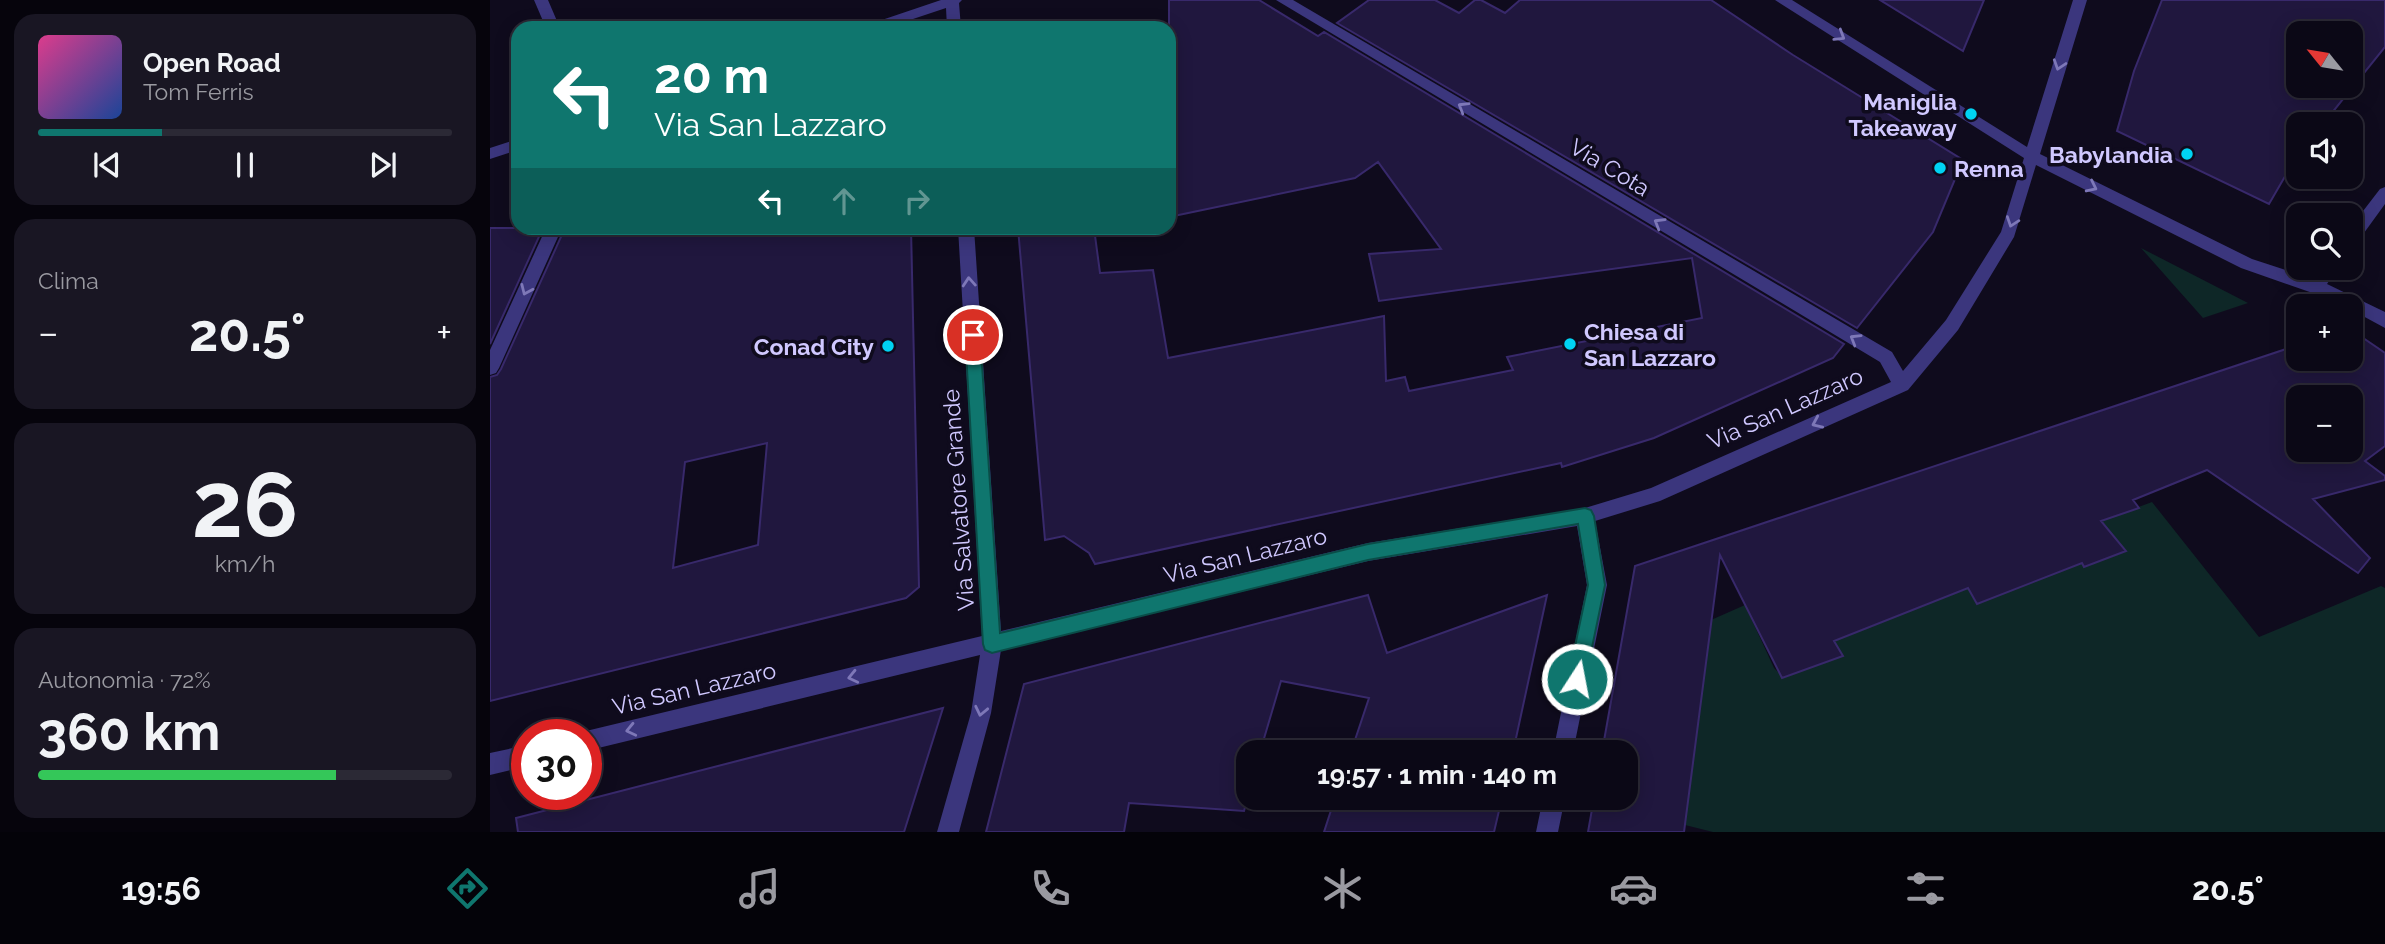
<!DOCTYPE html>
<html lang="it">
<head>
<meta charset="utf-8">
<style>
	:root { --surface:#0b0816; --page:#191623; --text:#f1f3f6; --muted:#9a9aa1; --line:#2b2935; --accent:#0f766e }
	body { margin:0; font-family:Raleway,sans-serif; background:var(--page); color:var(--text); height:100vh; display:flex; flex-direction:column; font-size:26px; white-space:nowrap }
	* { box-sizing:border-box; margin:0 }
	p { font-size:23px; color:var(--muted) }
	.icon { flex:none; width:38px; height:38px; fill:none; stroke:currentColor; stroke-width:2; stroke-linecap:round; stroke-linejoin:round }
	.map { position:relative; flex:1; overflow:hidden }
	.sheet { display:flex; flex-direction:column; gap:14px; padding:14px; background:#06040c; width:490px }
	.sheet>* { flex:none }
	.banner { position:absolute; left:21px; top:21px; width:665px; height:214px; border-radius:21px; box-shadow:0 4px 18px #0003,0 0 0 2px var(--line); background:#0f766e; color:#fff; overflow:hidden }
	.needle { width:46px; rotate:300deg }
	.fabs { position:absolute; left:1796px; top:21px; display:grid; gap:14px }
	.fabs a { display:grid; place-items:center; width:77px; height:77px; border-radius:14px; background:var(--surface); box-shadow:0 4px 18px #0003,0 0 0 2px var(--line); font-size:35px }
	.speed { position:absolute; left:21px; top:719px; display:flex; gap:14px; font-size:35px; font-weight:700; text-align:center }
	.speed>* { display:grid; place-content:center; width:91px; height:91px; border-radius:50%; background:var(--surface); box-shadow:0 4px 18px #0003,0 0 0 2px var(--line); line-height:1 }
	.speed .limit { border:10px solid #d22; background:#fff; color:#111 }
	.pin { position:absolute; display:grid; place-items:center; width:60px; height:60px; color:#fff; margin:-30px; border:4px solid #fff; border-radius:50%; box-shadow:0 2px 7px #0007 }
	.me { position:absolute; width:77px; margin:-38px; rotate:11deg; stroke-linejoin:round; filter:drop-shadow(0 0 5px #0008) }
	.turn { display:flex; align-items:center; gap:24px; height:147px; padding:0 28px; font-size:32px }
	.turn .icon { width:91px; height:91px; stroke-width:2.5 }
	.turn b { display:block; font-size:49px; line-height:60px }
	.lanes { display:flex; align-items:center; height:66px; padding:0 28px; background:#0003; justify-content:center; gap:35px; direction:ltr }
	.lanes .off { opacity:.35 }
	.big { font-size:52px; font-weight:700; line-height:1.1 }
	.sheet .widget { flex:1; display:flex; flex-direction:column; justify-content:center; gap:10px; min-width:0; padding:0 24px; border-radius:21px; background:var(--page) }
	.sheet .dial { align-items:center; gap:0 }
	.dial b { font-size:91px; line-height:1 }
	.song { display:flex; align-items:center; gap:21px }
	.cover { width:84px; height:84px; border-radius:10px; background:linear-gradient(135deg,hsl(330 70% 55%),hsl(220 70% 35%)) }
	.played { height:7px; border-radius:4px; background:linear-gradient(90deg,var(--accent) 30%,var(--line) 30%) }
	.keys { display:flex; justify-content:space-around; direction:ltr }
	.heat { display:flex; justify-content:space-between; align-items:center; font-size:38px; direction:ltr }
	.charge { height:10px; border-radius:5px; background:linear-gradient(90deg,#34c759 72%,var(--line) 0) }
	.trip { position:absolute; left:746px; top:740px; width:402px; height:70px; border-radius:21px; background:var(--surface); box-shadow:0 4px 18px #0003,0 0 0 2px var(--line); font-weight:700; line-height:70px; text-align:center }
	.tab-bar { display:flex; height:112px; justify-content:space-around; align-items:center; background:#040309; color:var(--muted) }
	.tab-bar .icon { width:49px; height:49px }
	.tab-bar .active { color:var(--accent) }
	.tab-bar b { font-size:32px; color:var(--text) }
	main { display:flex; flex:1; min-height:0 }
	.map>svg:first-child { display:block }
</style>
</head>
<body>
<main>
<section class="sheet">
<div class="widget">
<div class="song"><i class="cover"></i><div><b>Open Road</b><p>Tom Ferris</p></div></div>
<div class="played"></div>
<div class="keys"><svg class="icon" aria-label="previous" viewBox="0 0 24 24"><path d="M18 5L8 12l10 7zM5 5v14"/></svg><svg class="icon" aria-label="pause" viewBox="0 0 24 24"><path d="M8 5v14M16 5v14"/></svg><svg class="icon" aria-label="next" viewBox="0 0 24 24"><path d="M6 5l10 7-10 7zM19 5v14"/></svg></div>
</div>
<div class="widget"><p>Clima</p>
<div class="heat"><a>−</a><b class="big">20.5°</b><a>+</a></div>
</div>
<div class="widget dial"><b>26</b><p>km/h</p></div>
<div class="widget"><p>Autonomia · 72%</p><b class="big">360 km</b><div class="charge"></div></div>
</section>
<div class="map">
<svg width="1895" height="832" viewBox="0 0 1895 832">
	<rect width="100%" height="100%" fill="#0f0b1d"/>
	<!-- green -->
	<path fill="#0e2727" d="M1651,248l107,55 -45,15z
		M1662,502l107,135 122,-51 4,2v244h-672l-28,-7 26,-205 34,-15 29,63 9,9 34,-29 78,-32 10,-49 25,36 38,-15 9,16 96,-54 12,16 40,-14 -24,-31z"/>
	<!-- building -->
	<path fill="#20173e" stroke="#38296b" stroke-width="2" fill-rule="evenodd" d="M679,0h90l59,36 6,-4 520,312 -11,14 -179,80 -92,29 -1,-4 -466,101 -6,-11 -25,-17 -19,4 -27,-312h76l6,45 53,-3 15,88 216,-42 2,65 19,-4 4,14 104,-21 -6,-13 195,-39 -10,-60 -313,43 -10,-47 72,-5 -63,-87 -23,16 -186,39z
		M879,0h66l24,13 16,-13h6l24,13 15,-13h191l82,55 170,105 -30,72 -76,96 -520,-305z
		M1390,0h104l-21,51z
		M1672,0h223v47l-62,77h-25v30l-29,50 -152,-73 17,-60zM1808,33h52v53h-52z
		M0,228h53l-53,116z
		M75,228h346l8,359 -13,11 -416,103v-324l7,-2 4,-6zM277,443l-9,102 -85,23 12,-106z
		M1860,329l35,24v93l-20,15 20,15v4l-72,19 57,59 -12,15 -151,-103 -74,30 6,8 -38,13 25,30 -42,16 -2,-4 -105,41 -9,-16 -134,53 9,15 -61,22 -62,-123 -36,277h-96l6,-34h32v-46h-24l33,-186 663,-221v14h52zM1808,397h52v53h-52z
		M878,595l19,58 160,-58 -34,157h-162l18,-54 -88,-17 -21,71h-12v45l-4,14 -115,-8 -5,29h-138l38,-148z
		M453,708l-39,124h-386l-2,-14z
		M845,798h167l-8,34h-170z"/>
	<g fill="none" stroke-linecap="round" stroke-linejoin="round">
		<!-- street -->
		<path fill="#3b367d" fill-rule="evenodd" d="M44,0h14l12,28h-14z
			M451,0h21l-3,3 2,25h-14l-1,-20 -60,20h-21l2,-3z
			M786,0h17l599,352 11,19 43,-51 55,-88 23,-74 -249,-158h17l235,147 46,-147h14l-47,154 212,105 61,20 8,-11h17l-11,16 58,28v16l-35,-19v-3l-109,-38 -205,-103 -22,72 -56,93 -50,60 -248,111 -65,20 12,64 -34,167h-20l34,-167 -10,-59 -209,35 -367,89 -10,63 -32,119h-22l34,-119 9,-58 -394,96v-16h-8l8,-4 396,-95 -24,-408h16l27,403 367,-88 217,-35 66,-20 240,-106 -11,-20z
			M28,139v11l-28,9v-11z
			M1895,187v17l-29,40 -6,2v-18l30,-39z
			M56,228h16l-63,140 -3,5 -6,2v-25z
			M37,745v21l-37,9v-22z
			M1053,798h22l-7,34h-22z"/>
	</g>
	<!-- one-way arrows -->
	<defs><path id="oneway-chevron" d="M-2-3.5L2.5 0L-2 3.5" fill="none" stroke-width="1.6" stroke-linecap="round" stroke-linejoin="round" transform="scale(1.75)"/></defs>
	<g stroke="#7e78b8">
		<use href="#oneway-chevron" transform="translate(1350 36) rotate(32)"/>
		<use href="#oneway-chevron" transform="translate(1569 65) rotate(108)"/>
		<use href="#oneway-chevron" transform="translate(973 107) rotate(-149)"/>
		<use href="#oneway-chevron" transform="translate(1602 187) rotate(26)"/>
		<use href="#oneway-chevron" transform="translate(1522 222) rotate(109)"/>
		<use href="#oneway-chevron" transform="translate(1169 223) rotate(-149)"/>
		<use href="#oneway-chevron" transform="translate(479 282) rotate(-94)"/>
		<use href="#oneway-chevron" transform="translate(36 290) rotate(114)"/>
		<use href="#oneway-chevron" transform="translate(1365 339) rotate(-149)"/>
		<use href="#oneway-chevron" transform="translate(1327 423) rotate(156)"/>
		<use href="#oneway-chevron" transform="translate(363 677) rotate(167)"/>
		<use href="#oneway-chevron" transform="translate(491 711) rotate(102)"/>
		<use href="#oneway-chevron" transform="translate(141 730) rotate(167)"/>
	</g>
	<!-- route -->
	<path fill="#0f766e" stroke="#0a4d48" stroke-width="2" d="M483,329l7,6 20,298 368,-89 217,-36 6,2 3,6 11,69 -21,101 -7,2 -6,-2 -3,-7 20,-94 -10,-61 -210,36 -376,93 -7,-3 -2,-6 -18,-309z"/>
	<!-- markers -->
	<g fill="#00d3f3" stroke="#0f0b1d" stroke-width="2.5">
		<circle cx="1481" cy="114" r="7"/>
		<circle cx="1697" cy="154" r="7"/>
		<circle cx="1450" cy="168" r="7"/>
		<circle cx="1080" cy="344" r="7"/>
		<circle cx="398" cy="346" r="7"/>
	</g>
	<g text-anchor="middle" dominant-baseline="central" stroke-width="7" stroke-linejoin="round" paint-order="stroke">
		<!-- poi labels -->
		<g font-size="23" font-weight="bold" fill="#d0c8ff" stroke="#0f0b1d" text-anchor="end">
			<text x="1467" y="101">Maniglia<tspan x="1467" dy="26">Takeaway</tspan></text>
			<text x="1683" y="154">Babylandia</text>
			<text x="1464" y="168" text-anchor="start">Renna</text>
			<text x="1094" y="331" text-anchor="start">Chiesa di<tspan x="1094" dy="26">San Lazzaro</tspan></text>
			<text x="384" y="346">Conad City</text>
		</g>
		<!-- street labels -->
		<g font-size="23" fill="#d0c8ff" stroke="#0f0b1d">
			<text transform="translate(1120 167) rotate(31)">Via Cota</text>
			<text transform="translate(1295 408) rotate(-24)">Via San Lazzaro</text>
			<text transform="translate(468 500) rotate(-94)">Via Salvatore Grande</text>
			<text transform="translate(755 555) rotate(-14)">Via San Lazzaro</text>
			<text transform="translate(204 688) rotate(-13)">Via San Lazzaro</text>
		</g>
	</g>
</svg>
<div class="fabs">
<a><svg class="needle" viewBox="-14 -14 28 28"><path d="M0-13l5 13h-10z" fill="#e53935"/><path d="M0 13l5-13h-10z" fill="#9a9aa1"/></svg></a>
<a><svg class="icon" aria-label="sound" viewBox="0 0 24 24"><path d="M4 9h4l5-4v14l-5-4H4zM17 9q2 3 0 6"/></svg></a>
<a><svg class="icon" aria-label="search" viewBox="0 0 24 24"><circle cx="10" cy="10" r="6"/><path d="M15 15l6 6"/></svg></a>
<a>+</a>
<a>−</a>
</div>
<div class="speed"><div class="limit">30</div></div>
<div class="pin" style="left:483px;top:335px;background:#d93025"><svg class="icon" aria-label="arrive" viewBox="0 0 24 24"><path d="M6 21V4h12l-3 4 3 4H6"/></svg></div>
<svg class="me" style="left:1087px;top:679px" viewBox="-20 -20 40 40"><circle r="17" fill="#0f766e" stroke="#fff" stroke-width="3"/><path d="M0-11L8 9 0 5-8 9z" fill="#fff"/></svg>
<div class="trip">19:57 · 1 min · 140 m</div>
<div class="banner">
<div class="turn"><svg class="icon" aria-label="left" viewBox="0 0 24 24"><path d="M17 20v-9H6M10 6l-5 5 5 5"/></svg><div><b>20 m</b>Via San Lazzaro</div></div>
<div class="lanes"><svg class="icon" aria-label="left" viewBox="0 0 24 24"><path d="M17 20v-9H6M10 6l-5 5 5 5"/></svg><svg class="icon off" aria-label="ahead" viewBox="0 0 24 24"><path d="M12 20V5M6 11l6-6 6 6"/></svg><svg class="icon off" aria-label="right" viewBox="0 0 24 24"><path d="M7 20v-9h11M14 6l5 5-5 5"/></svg></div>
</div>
</div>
</main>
<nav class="tab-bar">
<b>19:56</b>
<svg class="icon active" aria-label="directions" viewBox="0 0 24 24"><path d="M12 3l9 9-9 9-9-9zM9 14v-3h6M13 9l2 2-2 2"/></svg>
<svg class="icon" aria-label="music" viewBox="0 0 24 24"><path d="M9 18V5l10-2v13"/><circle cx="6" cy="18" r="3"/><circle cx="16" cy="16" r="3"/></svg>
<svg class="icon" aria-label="phone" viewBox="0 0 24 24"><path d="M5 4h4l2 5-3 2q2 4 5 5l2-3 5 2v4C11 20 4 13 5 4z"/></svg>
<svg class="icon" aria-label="climate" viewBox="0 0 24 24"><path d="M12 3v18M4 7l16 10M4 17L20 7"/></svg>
<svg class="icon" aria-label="car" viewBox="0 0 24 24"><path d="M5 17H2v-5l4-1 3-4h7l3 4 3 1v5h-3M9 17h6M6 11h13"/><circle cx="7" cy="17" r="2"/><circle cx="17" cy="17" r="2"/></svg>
<svg class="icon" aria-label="filters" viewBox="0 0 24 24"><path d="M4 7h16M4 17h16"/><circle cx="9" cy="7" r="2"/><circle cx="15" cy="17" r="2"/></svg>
<b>20.5°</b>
</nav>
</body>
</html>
